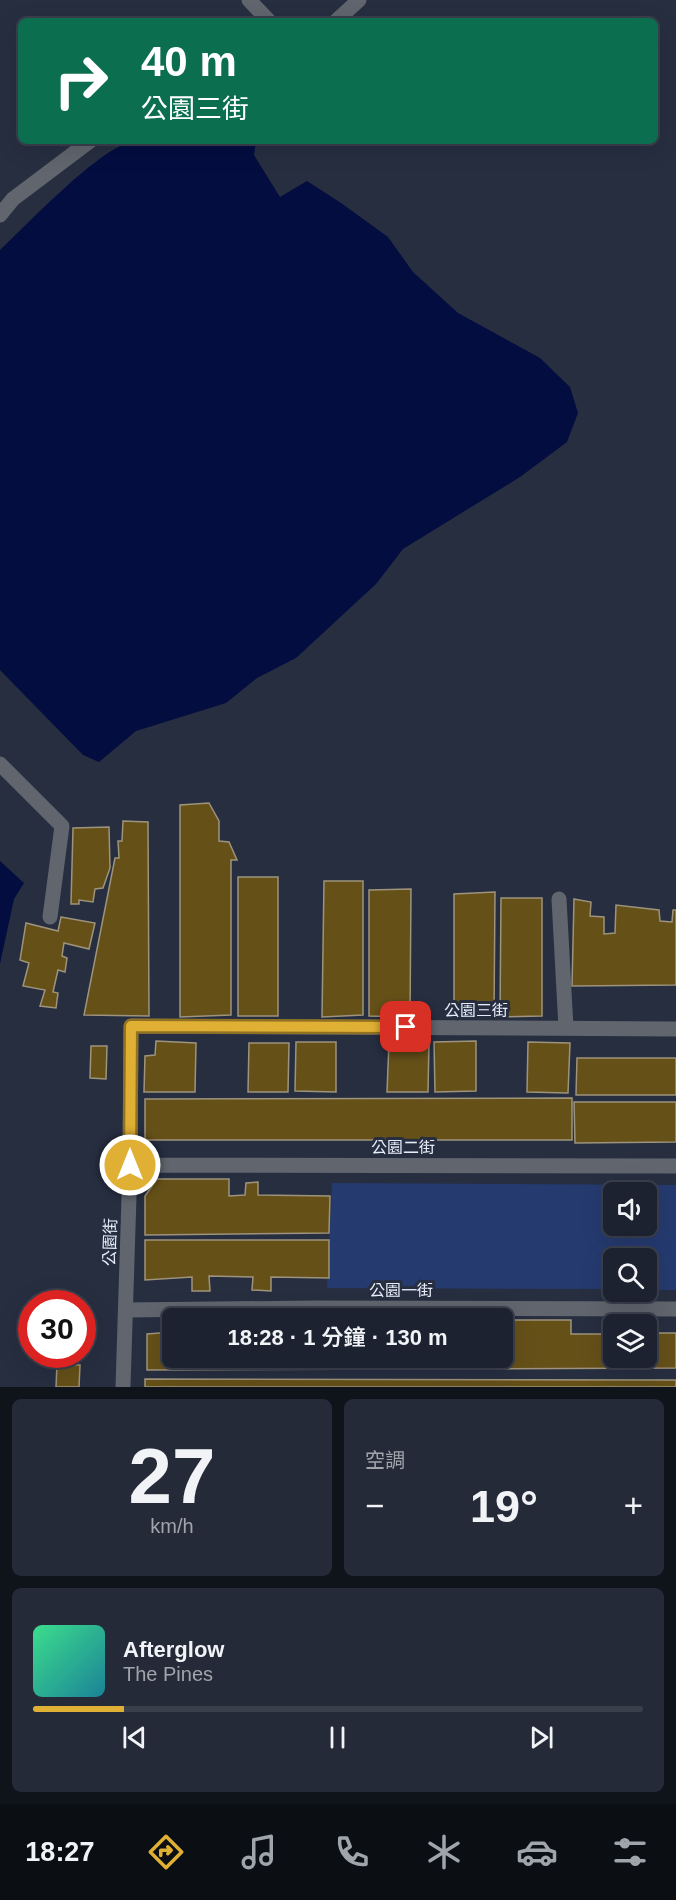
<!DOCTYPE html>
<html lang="zh-TW">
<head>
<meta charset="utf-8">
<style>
	:root { --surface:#1c2230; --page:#252a38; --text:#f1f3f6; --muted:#a0a4ab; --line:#3a3f4c; --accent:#dfb034 }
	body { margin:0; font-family:Arial,"Noto Sans TC",sans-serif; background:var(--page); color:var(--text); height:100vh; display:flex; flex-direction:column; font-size:22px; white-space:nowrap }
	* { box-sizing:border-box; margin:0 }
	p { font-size:20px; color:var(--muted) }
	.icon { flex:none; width:33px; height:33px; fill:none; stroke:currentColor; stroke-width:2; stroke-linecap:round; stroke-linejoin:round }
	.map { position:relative; height:1387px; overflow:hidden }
	.sheet { display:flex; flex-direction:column; gap:12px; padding:12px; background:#0f131a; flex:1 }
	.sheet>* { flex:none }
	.banner { position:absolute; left:18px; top:18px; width:640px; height:126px; border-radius:9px; box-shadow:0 6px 24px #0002,0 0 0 2px var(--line); background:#0b6e4f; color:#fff; overflow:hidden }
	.tools { position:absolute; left:603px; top:1182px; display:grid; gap:12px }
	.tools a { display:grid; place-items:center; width:54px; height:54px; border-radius:9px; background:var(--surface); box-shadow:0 6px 24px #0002,0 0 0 2px var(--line); font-size:30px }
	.speed { position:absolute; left:18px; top:1290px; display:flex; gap:12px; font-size:30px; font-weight:700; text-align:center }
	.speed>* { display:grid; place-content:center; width:78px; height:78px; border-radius:50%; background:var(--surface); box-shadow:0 6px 24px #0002,0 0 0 2px var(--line); line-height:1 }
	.speed .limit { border:9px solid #d22; background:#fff; color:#111 }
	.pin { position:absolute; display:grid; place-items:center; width:51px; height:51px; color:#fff; margin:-26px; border-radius:12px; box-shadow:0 3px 9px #0006 }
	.me { position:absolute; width:66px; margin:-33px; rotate:0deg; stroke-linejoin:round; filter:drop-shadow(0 0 4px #0008) }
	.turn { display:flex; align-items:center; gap:21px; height:126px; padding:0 24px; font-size:27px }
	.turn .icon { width:78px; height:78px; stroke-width:2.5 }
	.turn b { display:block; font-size:42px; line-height:51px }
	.big { font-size:45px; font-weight:600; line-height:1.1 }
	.sheet .card { flex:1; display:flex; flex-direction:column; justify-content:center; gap:9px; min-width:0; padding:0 21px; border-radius:9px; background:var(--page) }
	.sheet .dial { align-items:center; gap:0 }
	.dial b { font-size:78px; line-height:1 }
	.song { display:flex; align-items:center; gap:18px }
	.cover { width:72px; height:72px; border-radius:9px; background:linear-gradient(135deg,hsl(150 70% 55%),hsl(190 70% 35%)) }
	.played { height:6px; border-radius:3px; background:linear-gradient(90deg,var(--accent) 15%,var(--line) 15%) }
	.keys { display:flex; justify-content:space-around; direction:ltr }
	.heat { display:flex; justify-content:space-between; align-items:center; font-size:33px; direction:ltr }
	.sheet .tiles { flex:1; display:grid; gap:12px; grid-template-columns:1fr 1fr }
	.card:last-child { grid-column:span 2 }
	.trip { position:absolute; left:162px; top:1308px; width:351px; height:60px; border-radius:9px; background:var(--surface); box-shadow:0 6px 24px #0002,0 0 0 2px var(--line); font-weight:600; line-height:60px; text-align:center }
	.tabs { display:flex; height:96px; justify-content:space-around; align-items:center; background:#0b0e13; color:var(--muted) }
	.tabs .icon { width:42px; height:42px }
	.tabs .current { color:var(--accent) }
	.tabs b { font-size:27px; color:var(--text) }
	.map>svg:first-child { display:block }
</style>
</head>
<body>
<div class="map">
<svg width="676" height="1387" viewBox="0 0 676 1387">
	<rect width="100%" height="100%" fill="#262e40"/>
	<!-- green -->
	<path fill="#253a6f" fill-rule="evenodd" d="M332,1183l344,2v105h-29l-1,-32h-32l-1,31 -286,-1zM614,1192h32v34h-32z"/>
	<!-- water -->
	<path fill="#030d40" d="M133,141h123l-2,14 26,42 27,-16 34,22 47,34 25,35 45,41 82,45 30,29 8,26 -11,29 -47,35 -117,72 -27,35 -80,74 -39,20 -31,25 -90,28 -37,31 -16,-7 -83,-85v-420c28,-26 99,-102 133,-109z
		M0,861l24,22 -10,16 -14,65z"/>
	<!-- building -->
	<path fill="#655018" stroke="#9e947d" stroke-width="1.5" d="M209,803l10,18v20l10,1 8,18h-6v155l-51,2v-212z
		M123,821l25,1 1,194 -65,-1 31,-157h4l-1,-17h4z
		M109,827l1,41 -7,20 -8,1 -2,13 -14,-2v4h-8l2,-76z
		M238,877h40v139h-40z
		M324,881h39v134l-41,2z
		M411,889l-1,128 -41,-1v-126z
		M495,892l-1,124h-40v-122z
		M501,898h41v118l-42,1z
		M574,899l17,3 -1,14 14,1v17l11,-1 1,-28 43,5 1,11 12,1 1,-12h3v75l-104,1z
		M61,917l34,6 -6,26 -25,-6 -2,13 5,2 -2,14 -7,-2 -5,22 5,1 -2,15 -16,-2 5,-16 -22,-4 6,-23 -9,-3 6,-37 32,8z
		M156,1041l40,2 -1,49h-51l1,-36 10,-1z
		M476,1041v50l-41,1 -1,-50z
		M296,1042h40v50l-41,-1z
		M389,1042h40l-1,50h-41z
		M528,1042l42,1 -2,50 -41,-1z
		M249,1043h40l-1,49h-40z
		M91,1046h16l-1,33 -16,-1z
		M577,1058h99v37h-100z
		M572,1098v42h-427v-41z
		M574,1102h102v40l-101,1z
		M157,1179h72v17l16,-1 1,-12 12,-1v13l72,1 -1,37 -184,2v-39z
		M145,1240h184v38l-58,-1v14l-19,-1 1,-13 -44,-1 1,15h-18v-14l-47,3z
		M502,1320h69v14h43v24h32v-25h30v35l-529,2v-36l25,-2v26h330z
		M57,1364l23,1 -1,22h-23z
		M145,1379l531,1v7h-531z"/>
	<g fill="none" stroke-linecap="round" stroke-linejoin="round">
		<!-- minor -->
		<path stroke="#60656e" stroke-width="15" d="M249,0l20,21
			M336,21l23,-21
			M0,215l13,-16 77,-58
			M0,764l62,62 -12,91
			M559,899l7,129
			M130,1165l546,1
			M126,1310l189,-2 361,1
			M123,1387l7,-222 1,-139 545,3"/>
	</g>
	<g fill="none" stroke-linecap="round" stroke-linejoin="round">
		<!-- route casing -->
		<g stroke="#917222" stroke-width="15">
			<path id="route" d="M130,1165l1,-139 275,1"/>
		</g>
		<!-- route -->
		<use href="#route" stroke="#dfb034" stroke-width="10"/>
	</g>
	<g text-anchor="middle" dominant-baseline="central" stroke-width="6" stroke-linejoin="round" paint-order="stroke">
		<!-- street labels -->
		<g font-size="16" fill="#e7edf9" stroke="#262e40">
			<text x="476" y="1010">公園三街</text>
			<text x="403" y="1147">公園二街</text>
			<text transform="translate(110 1242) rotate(-88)">公園街</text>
			<text x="401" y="1290">公園一街</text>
		</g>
	</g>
</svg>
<div class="tools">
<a><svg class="icon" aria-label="sound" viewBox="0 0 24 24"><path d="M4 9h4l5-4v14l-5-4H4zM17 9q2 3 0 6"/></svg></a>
<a><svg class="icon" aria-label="search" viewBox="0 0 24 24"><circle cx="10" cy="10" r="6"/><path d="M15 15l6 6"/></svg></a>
<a><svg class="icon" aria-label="layers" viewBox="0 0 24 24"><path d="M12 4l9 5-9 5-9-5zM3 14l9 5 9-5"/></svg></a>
</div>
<div class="speed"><div class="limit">30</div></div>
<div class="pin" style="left:406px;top:1027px;background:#d93025"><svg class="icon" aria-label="arrive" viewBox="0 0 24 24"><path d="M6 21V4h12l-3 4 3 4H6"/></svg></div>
<svg class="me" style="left:130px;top:1165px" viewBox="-20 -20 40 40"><circle r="17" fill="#dfb034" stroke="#fff" stroke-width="3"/><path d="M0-11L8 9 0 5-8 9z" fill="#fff"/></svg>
<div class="trip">18:28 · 1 分鐘 · 130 m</div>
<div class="banner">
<div class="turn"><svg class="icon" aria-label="right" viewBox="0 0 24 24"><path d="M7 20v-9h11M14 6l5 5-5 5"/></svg><div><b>40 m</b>公園三街</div></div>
</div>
</div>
<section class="sheet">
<div class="tiles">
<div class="card dial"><b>27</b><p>km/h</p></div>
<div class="card"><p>空調</p>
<div class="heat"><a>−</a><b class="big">19°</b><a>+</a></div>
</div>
<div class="card">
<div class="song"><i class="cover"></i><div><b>Afterglow</b><p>The Pines</p></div></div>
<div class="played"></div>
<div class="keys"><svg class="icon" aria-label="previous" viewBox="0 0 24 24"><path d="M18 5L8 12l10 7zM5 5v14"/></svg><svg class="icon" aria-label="pause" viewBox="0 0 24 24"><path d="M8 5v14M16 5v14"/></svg><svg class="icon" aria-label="next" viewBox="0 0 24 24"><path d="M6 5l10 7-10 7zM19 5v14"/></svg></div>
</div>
</div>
</section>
<nav class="tabs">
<b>18:27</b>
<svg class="icon current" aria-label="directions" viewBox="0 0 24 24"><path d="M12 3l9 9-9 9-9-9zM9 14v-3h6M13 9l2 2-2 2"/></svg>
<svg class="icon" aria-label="music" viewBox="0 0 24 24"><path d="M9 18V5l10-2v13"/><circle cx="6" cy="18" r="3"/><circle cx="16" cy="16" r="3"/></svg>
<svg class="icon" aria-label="phone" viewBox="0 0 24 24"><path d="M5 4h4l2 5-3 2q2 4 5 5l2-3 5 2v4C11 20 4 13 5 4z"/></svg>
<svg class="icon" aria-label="climate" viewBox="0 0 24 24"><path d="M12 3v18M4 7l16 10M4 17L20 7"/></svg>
<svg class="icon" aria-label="car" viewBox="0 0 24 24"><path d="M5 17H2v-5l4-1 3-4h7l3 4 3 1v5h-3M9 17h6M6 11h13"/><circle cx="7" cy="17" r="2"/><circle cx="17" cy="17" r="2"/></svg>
<svg class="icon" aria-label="filters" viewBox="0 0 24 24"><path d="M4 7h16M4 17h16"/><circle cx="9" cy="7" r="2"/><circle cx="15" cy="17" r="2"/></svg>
</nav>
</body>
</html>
